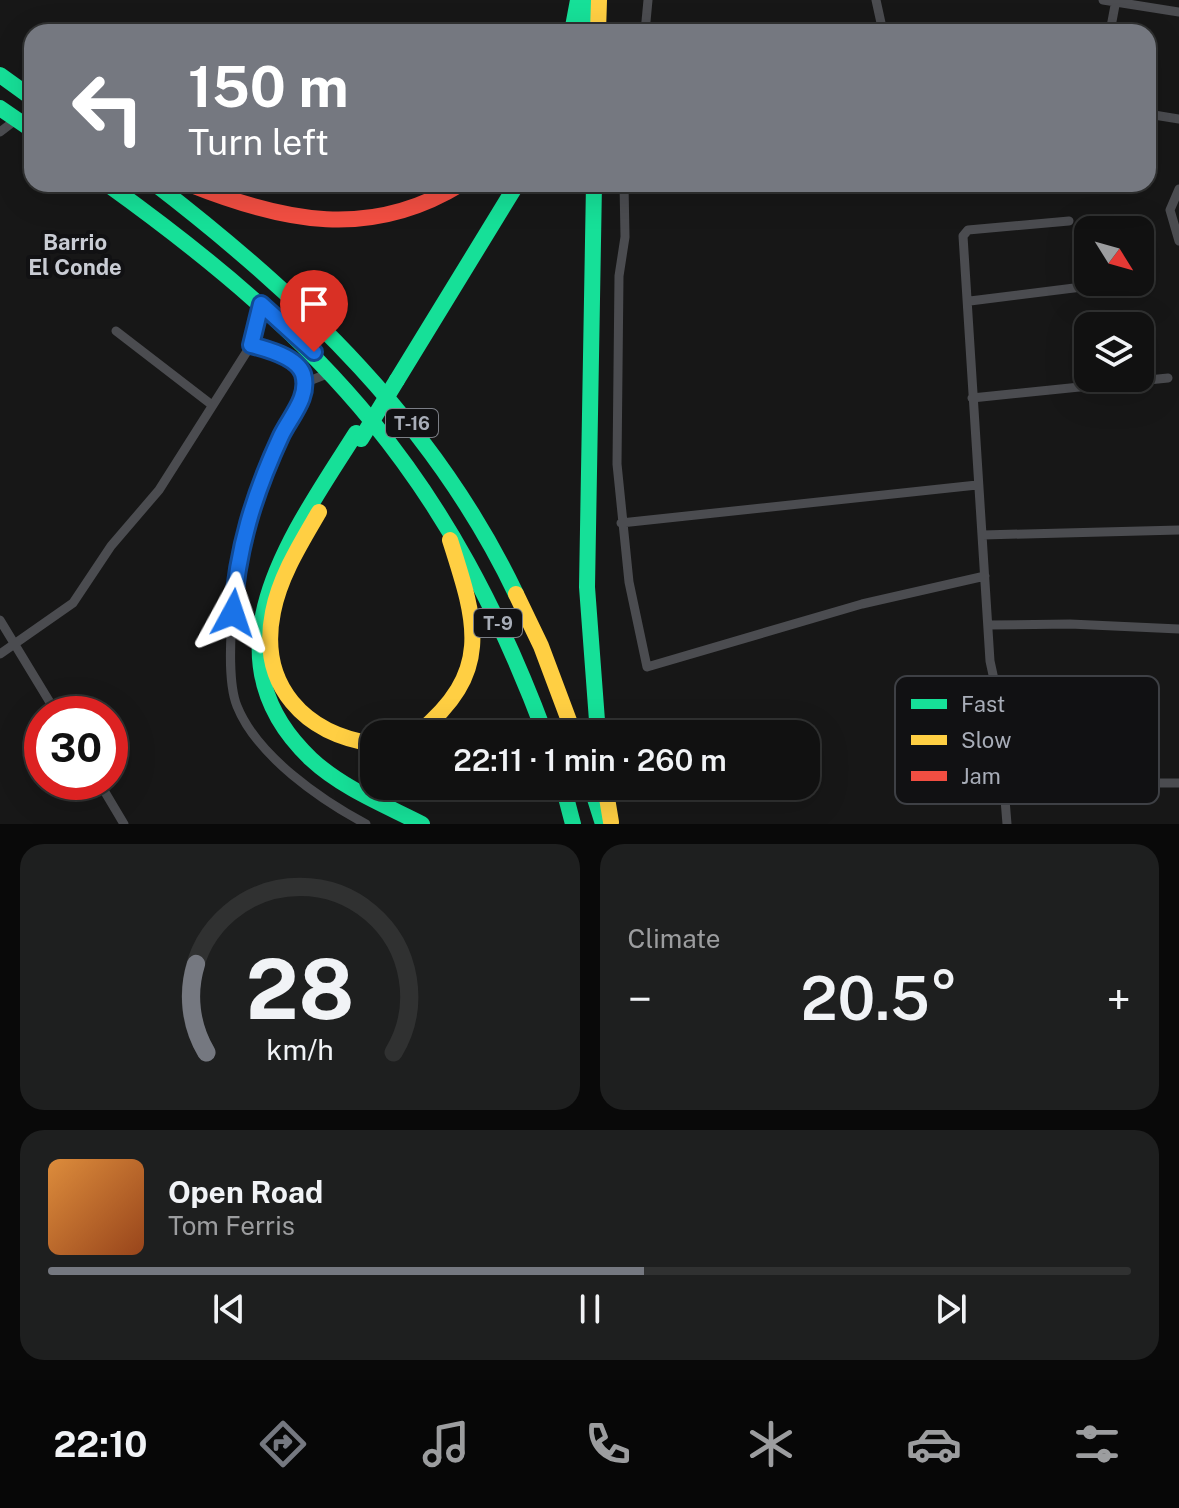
<!DOCTYPE html>
<html lang="en">
<head>
<meta charset="utf-8">
<style>
	:root { --surface:#111; --page:#1e1f1f; --text:#f1f3f6; --muted:#9c9d9f; --line:#303131; --accent:#757880 }
	body { margin:0; font-family:"Public Sans",sans-serif; background:var(--page); color:var(--text); height:100vh; display:flex; flex-direction:column; font-size:30px; white-space:nowrap }
	* { box-sizing:border-box; margin:0 }
	p { font-size:26px; color:var(--muted) }
	.icon { flex:none; width:44px; height:44px; fill:none; stroke:currentColor; stroke-width:2; stroke-linecap:round; stroke-linejoin:round }
	.map { position:relative; height:824px; overflow:hidden }
	.sheet { display:flex; flex-direction:column; gap:20px; padding:20px; background:#090909; flex:1 }
	.sheet>* { flex:none }
	.banner { position:absolute; left:24px; top:24px; width:1132px; height:168px; border-radius:24px; box-shadow:0 8px 32px #0002,0 0 0 2px var(--line); background:#757880; color:#fff; overflow:hidden }
	.needle { width:52px; rotate:127deg }
	.controls { position:absolute; left:1074px; top:216px; display:grid; gap:16px }
	.controls a { display:grid; place-items:center; width:80px; height:80px; border-radius:16px; background:var(--surface); box-shadow:0 8px 32px #0002,0 0 0 2px var(--line); font-size:40px }
	.speed { position:absolute; left:24px; top:696px; display:flex; gap:16px; font-size:40px; font-weight:700; text-align:center }
	.speed>* { display:grid; place-content:center; width:104px; height:104px; border-radius:50%; background:var(--surface); box-shadow:0 8px 32px #0002,0 0 0 2px var(--line); line-height:1 }
	.speed .limit { border:12px solid #d22; background:#fff; color:#111 }
	.pin { position:absolute; display:grid; place-items:center; width:68px; height:68px; color:#fff; margin:-82px -34px; border-radius:50% 50% 50% 0; rotate:-45deg; box-shadow:0 0 8px #0007 }
	.pin .icon { rotate:45deg }
	.me { position:absolute; width:88px; margin:-44px; rotate:5deg; stroke-linejoin:round; filter:drop-shadow(0 0 6px #0008) }
	.turn { display:flex; align-items:center; gap:28px; height:168px; padding:0 32px; font-size:36px }
	.turn .icon { width:104px; height:104px; stroke-width:2.5 }
	.turn b { display:block; font-size:56px; line-height:68px }
	.big { font-size:60px; font-weight:600; line-height:1.1 }
	.sheet .card { flex:1; display:flex; flex-direction:column; justify-content:center; gap:12px; min-width:0; padding:0 28px; border-radius:24px; background:var(--page) }
	.sheet .dial { align-items:center; gap:0 }
	.dial svg { height:208px; overflow:visible; fill:none; stroke:var(--line); stroke-width:7; stroke-linecap:round; text-anchor:middle }
	.dial text { fill:var(--text); stroke:none }
	.song { display:flex; align-items:center; gap:24px }
	.cover { width:96px; height:96px; border-radius:12px; background:linear-gradient(135deg,hsl(30 70% 55%),hsl(20 70% 35%)) }
	.played { height:8px; border-radius:4px; background:linear-gradient(90deg,var(--accent) 55%,var(--line) 55%) }
	.keys { display:flex; justify-content:space-around; direction:ltr }
	.heat { display:flex; justify-content:space-between; align-items:center; font-size:44px; direction:ltr }
	.sheet .tiles { flex:1; display:grid; gap:20px; grid-template-columns:1fr 1fr }
	.card:last-child { grid-column:span 2 }
	.trip { position:absolute; left:360px; top:720px; width:460px; height:80px; border-radius:24px; background:var(--surface); box-shadow:0 8px 32px #0002,0 0 0 2px var(--line); font-weight:600; line-height:80px; text-align:center }
	.dock { display:flex; height:128px; justify-content:space-around; align-items:center; background:#070707; color:var(--muted) }
	.dock .icon { width:56px; height:56px }
	.dock .on { color:var(--accent) }
	.dock b { font-size:36px; color:var(--text) }
	.map>svg:first-child { display:block }
</style>
</head>
<body>
<div class="map">
<svg width="1179" height="824" viewBox="0 0 1179 824">
	<rect width="100%" height="100%" fill="#171717"/>
	<g fill="none" stroke-linecap="round" stroke-linejoin="round">
		<!-- street -->
		<path stroke="#4b4c50" stroke-width="9" d="M876,0l7,32
			M1103,0l76,12
			M645,32l3,-32
			M1110,32l6,-32
			M1148,114l31,5
			M0,132l17,-13
			M624,184l1,53 -6,39 -2,188 12,118 18,85 215,-63 123,-28
			M1179,189l-9,21 9,31
			M1140,280h1
			M970,301l152,-19
			M116,331l96,74
			M251,345l44,18c8,7 10,17 8,27 -2,16 -14,30 -21,44 -10,20 -19,41 -27,61 -17,41 -34,172 -18,211 20,50 84,94 129,118
			M304,383l28,-11
			M972,398l196,-20
			M621,523l356,-38
			M983,535l196,-5
			M0,620l57,94
			M988,625l82,-1 109,5
			M0,654l73,-51 38,-57 48,-56 92,-145 10,-41
			M99,782l25,42
			M1017,785l-27,-124 -27,-425 5,-6 101,-9
			M1004,787l3,37
			M966,791l103,-8h110"/>
		<!-- fast -->
		<path stroke="#16e098" stroke-width="16" d="M572,32l6,-32
			M583,32l8,-32
			M0,75l32,23
			M0,108l32,22
			M107,184c220,158 342,293 438,550
			M155,184c147,113 280,240 361,410
			M594,184l-7,403 11,147
			M397,380l120,-196
			M356,433c-64,101 -155,222 -45,326 31,29 74,46 111,65
			M563,786l10,38
			M591,786l12,38"/>
		<!-- slow -->
		<path stroke="#ffcf43" stroke-width="16" d="M598,32l1,-32
			M319,512c-18,31 -39,64 -46,100 -15,74 32,122 101,132
			M516,594l25,52 33,88
			M417,734c76,-62 60,-110 33,-194
			M605,786l6,36"/>
		<!-- jam -->
		<path stroke="#f24e42" stroke-width="16" d="M189,184c95,38 181,56 272,0"/>
		<!-- fast-bridge -->
		<path stroke="#16e098" stroke-width="16" d="M361,439l36,-59"/>
	</g>
	<g fill="none" stroke-linecap="round" stroke-linejoin="round">
		<!-- route casing -->
		<g stroke="#114b97" stroke-width="20">
			<path id="route" d="M233,613c4,-64 21,-119 48,-177 9,-19 29,-39 22,-62 -6,-17 -36,-25 -52,-29l10,-41 53,48"/>
		</g>
		<!-- route -->
		<use href="#route" stroke="#1a73e8" stroke-width="14"/>
	</g>
	<g text-anchor="middle" dominant-baseline="central" stroke-width="8" stroke-linejoin="round" paint-order="stroke">
		<!-- shield labels -->
		<g fill="#111113" stroke="#7b7e86" stroke-width="2">
			<rect x="386" y="409" width="52" height="28" rx="6"/>
			<rect x="474" y="609" width="48" height="28" rx="6"/>
		</g>
		<g font-size="18" font-weight="bold" fill="#a8adb8">
			<text x="412" y="423">T-16</text>
			<text x="498" y="623">T-9</text>
		</g>
		<!-- neighbourhood labels -->
		<g font-size="22" font-weight="bold" fill="#c9ccd4" stroke="#111113">
			<text x="75" y="242">Barrio<tspan x="75" dy="25">El Conde</tspan></text>
		</g>
	</g>
	<!-- legend -->
	<rect x="895" y="676" width="264" height="128" rx="12" fill="#111113" stroke="#3e4045" stroke-width="2"/>
	<rect x="911" y="699" width="36" height="10" fill="#16e098"/>
	<rect x="911" y="735" width="36" height="10" fill="#ffcf43"/>
	<rect x="911" y="771" width="36" height="10" fill="#f24e42"/>
	<g font-size="22" fill="#a8adb8">
		<text x="961" y="712">Fast</text>
		<text x="961" y="748">Slow</text>
		<text x="961" y="784">Jam</text>
	</g>
</svg>
<div class="controls">
<a><svg class="needle" viewBox="-14 -14 28 28"><path d="M0-13l5 13h-10z" fill="#e53935"/><path d="M0 13l5-13h-10z" fill="#9c9d9f"/></svg></a>
<a><svg class="icon" aria-label="layers" viewBox="0 0 24 24"><path d="M12 4l9 5-9 5-9-5zM3 14l9 5 9-5"/></svg></a>
</div>
<div class="speed"><div class="limit">30</div></div>
<div class="pin" style="left:314px;top:352px;background:#d93025"><svg class="icon" aria-label="arrive" viewBox="0 0 24 24"><path d="M6 21V4h12l-3 4 3 4H6"/></svg></div>
<svg class="me" style="left:233px;top:613px" viewBox="-20 -20 40 40"><path d="M0-17L14 15 0 8-14 15z" fill="#1a73e8" stroke="#fff" stroke-width="4"/></svg>
<div class="trip">22:11 · 1 min · 260 m</div>
<div class="banner">
<div class="turn"><svg class="icon" aria-label="left" viewBox="0 0 24 24"><path d="M17 20v-9H6M10 6l-5 5 5 5"/></svg><div><b>150 m</b>Turn left</div></div>
</div>
</div>
<section class="sheet">
<div class="tiles">
<div class="card dial"><svg viewBox="0 0 100 80">
<path d="M14 69A42 42 0 1 1 86 69"/>
<path d="M14 69A42 42 0 0 1 10 35" stroke="#757880"/>
<text x="50" y="56" font-size="32" font-weight="700">28</text>
<text x="50" y="72" font-size="11">km/h</text>
</svg></div>
<div class="card"><p>Climate</p>
<div class="heat"><a>−</a><b class="big">20.5°</b><a>+</a></div>
</div>
<div class="card">
<div class="song"><i class="cover"></i><div><b>Open Road</b><p>Tom Ferris</p></div></div>
<div class="played"></div>
<div class="keys"><svg class="icon" aria-label="previous" viewBox="0 0 24 24"><path d="M18 5L8 12l10 7zM5 5v14"/></svg><svg class="icon" aria-label="pause" viewBox="0 0 24 24"><path d="M8 5v14M16 5v14"/></svg><svg class="icon" aria-label="next" viewBox="0 0 24 24"><path d="M6 5l10 7-10 7zM19 5v14"/></svg></div>
</div>
</div>
</section>
<nav class="dock">
<b>22:10</b>
<svg class="icon on" aria-label="directions" viewBox="0 0 24 24"><path d="M12 3l9 9-9 9-9-9zM9 14v-3h6M13 9l2 2-2 2"/></svg>
<svg class="icon" aria-label="music" viewBox="0 0 24 24"><path d="M9 18V5l10-2v13"/><circle cx="6" cy="18" r="3"/><circle cx="16" cy="16" r="3"/></svg>
<svg class="icon" aria-label="phone" viewBox="0 0 24 24"><path d="M5 4h4l2 5-3 2q2 4 5 5l2-3 5 2v4C11 20 4 13 5 4z"/></svg>
<svg class="icon" aria-label="climate" viewBox="0 0 24 24"><path d="M12 3v18M4 7l16 10M4 17L20 7"/></svg>
<svg class="icon" aria-label="car" viewBox="0 0 24 24"><path d="M5 17H2v-5l4-1 3-4h7l3 4 3 1v5h-3M9 17h6M6 11h13"/><circle cx="7" cy="17" r="2"/><circle cx="17" cy="17" r="2"/></svg>
<svg class="icon" aria-label="filters" viewBox="0 0 24 24"><path d="M4 7h16M4 17h16"/><circle cx="9" cy="7" r="2"/><circle cx="15" cy="17" r="2"/></svg>
</nav>
</body>
</html>
